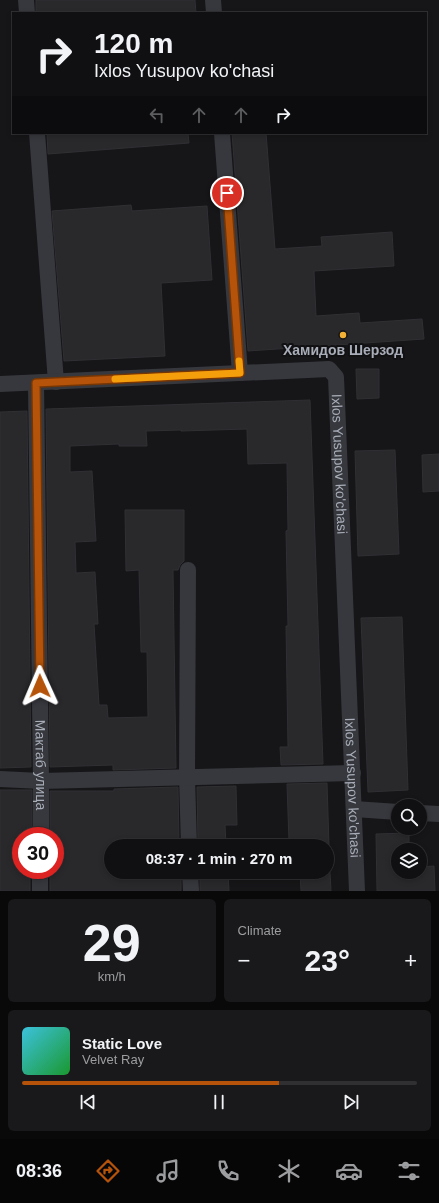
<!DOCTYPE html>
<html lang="en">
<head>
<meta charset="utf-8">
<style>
	:root { --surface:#101012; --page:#19191b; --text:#f1f3f6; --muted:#9c9d9f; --line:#303032; --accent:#b45309 }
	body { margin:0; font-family:Arial,sans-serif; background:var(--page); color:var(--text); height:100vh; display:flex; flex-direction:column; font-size:15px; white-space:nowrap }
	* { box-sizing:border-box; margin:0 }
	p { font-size:13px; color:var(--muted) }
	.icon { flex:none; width:22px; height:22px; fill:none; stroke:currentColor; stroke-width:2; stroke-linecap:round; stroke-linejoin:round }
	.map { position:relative; height:891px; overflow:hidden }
	.details { display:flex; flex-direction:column; gap:8px; padding:8px; background:#09090a; flex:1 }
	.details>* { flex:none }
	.banner { position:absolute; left:12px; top:12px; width:415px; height:122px; border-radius:0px; box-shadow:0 2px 6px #0003,0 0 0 1px var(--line); background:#101012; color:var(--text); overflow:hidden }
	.buttons { position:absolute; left:391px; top:799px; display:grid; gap:8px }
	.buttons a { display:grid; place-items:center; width:36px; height:36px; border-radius:50%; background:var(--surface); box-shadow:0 2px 6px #0003,0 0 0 1px var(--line); font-size:20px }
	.speed { position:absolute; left:12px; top:827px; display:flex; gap:8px; font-size:20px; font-weight:700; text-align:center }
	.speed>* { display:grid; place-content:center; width:52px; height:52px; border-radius:50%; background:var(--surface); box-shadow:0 2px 6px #0003,0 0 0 1px var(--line); line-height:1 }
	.speed .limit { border:6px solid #d22; background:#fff; color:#111 }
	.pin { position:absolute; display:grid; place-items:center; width:34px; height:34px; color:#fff; margin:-17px; border:2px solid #fff; border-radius:50%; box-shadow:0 1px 4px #0007 }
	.me { position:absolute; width:44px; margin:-22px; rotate:359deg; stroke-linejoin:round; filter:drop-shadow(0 0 3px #0008) }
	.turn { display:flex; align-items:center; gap:14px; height:84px; padding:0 16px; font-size:18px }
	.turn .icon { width:52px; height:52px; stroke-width:2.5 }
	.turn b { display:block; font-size:28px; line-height:34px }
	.lanes { display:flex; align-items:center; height:38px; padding:0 16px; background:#0003; justify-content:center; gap:20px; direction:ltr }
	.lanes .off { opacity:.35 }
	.big { font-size:30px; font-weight:700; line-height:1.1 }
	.details .widget { flex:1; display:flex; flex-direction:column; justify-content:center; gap:6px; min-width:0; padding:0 14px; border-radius:6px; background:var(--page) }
	.details .dial { align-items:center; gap:0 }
	.dial b { font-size:52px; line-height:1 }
	.song { display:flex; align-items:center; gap:12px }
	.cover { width:48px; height:48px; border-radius:6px; background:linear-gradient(135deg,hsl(190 70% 55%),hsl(130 70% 35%)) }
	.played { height:4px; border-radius:2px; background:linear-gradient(90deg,var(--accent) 65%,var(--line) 65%) }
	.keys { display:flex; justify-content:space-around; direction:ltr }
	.heat { display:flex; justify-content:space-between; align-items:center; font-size:22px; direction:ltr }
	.details .tiles { flex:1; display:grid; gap:8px; grid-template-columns:1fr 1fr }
	.widget:last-child { grid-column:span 2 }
	.trip { position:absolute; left:104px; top:839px; width:230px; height:40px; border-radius:20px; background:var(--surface); box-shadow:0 2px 6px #0003,0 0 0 1px var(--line); font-weight:700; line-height:40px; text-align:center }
	.tabs { display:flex; height:64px; justify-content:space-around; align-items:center; background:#060607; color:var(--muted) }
	.tabs .icon { width:28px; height:28px }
	.tabs .active { color:var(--accent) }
	.tabs b { font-size:18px; color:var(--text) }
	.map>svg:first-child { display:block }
</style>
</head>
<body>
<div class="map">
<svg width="439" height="891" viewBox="0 0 439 891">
	<rect width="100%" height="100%" fill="#161618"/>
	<!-- building -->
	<path fill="#29292c" stroke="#303034" d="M36,0h159l1,13h-160z
		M47,133h141l1,10 -141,11z
		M232,133h34l9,116 47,-3 -1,-9 71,-5 2,34 -80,5 2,45 43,-3 1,10 62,-4 2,20 -176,12z
		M131,205l1,6 75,-5 5,74 -51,3 4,73 -101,5 -12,-150z
		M356,369h23v29l-22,1z
		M310,400l13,364 -42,1 -1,-18h8l-2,-121h2l-2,-95 2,-1 -1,-67 -39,1 -1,-35 -66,2v-1l-35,1 1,15h-28v-2l-49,2v26l22,-1 4,70 -21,1 1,31 19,-1 3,52h-4l5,81h8l1,13 40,-1 -1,-65h-6l-2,-82 -13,1 -1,-61h59v51l-4,4 -2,5h-5l3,198 -63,2v-5l-63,2 -4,-358z
		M27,411l4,356 -31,1v-356z
		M395,450l4,104 -41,2 -3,-105z
		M439,454v37l-16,1 -1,-37z
		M402,617l6,173 -40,2 -7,-174z
		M327,783l2,63h-30v-5h-10l-2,-57z
		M236,786l1,39h-12l1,21h-26v-2h-2l-1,-57z
		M178,787l1,57 -68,2v26h70v19h-131v-21h5v-34h-5v-45h64v-2z
		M0,790h32v46h-11v34h9v21h-30z
		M409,833v17h-11v22h22v-5l14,-1 1,25h-58l-1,-57z
		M200,872h28l1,19h-29z
		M300,872h30l1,19h-30z"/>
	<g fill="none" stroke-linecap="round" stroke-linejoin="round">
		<!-- minor -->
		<g stroke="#37383d" stroke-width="16">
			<path d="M26,0l1,13"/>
			<path d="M213,0l1,13"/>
			<path d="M37,133l19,249"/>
			<path d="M222,133l18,240"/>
			<path id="s1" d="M36,383l5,398v55"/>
			<path id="s2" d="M0,384l329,-15 7,8 21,514"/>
			<path d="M188,570l-1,207 2,69"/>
			<path d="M0,779l41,2 312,-8"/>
			<path d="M354,809l44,3"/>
			<path d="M420,813l19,1"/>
			<path d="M190,872l1,19"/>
			<path d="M40,891v-21"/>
		</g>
	</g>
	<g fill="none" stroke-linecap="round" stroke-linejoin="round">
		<!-- route casing -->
		<g stroke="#753606" stroke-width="10">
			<path id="route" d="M40,686l-4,-303 204,-10 -13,-180"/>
		</g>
		<!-- route -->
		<use href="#route" stroke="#b45309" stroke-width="7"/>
		<!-- slow -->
		<path stroke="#f59e0b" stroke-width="7" d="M115,379l125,-6 -1,-12"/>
	</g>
	<!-- markers -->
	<circle fill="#f2b134" stroke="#111113" stroke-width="1.5" cx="343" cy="335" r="4"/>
	<g text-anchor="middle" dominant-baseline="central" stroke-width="4" stroke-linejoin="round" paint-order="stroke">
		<!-- poi labels -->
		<g font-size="14" font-weight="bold" fill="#a8adb8" stroke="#111113">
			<text x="343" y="350">Хамидов Шерзод</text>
		</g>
		<!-- street labels -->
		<g font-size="14" fill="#a8adb8" stroke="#111113">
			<text stroke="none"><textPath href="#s2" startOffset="427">Ixlos Yusupov ko'chasi</textPath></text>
			<text stroke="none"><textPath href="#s1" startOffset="382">Мактаб улица</textPath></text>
			<text stroke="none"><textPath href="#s2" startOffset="751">Ixlos Yusupov ko'chasi</textPath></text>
		</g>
	</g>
</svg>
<div class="buttons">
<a><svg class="icon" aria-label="search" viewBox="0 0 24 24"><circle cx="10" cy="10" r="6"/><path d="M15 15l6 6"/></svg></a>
<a><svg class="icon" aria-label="layers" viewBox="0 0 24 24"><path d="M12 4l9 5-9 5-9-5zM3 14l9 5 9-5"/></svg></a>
</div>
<div class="speed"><div class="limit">30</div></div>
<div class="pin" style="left:227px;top:193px;background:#d93025"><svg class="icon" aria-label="arrive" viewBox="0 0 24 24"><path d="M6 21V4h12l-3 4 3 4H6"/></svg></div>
<svg class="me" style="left:40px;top:686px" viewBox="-20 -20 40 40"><path d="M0-17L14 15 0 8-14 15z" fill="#b45309" stroke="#fff" stroke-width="4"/></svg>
<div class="trip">08:37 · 1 min · 270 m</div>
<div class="banner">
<div class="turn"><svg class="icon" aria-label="right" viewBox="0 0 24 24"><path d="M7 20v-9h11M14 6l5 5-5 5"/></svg><div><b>120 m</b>Ixlos Yusupov ko'chasi</div></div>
<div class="lanes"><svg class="icon off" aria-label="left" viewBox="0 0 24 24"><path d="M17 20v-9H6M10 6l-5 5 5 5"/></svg><svg class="icon off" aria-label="ahead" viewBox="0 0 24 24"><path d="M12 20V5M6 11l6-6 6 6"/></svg><svg class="icon off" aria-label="ahead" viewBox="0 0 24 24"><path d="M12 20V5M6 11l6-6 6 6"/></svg><svg class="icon" aria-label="right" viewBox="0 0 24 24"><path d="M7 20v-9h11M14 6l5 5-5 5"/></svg></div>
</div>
</div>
<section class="details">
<div class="tiles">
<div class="widget dial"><b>29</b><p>km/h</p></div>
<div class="widget"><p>Climate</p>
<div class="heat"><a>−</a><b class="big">23°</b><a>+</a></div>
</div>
<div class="widget">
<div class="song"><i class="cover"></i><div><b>Static Love</b><p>Velvet Ray</p></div></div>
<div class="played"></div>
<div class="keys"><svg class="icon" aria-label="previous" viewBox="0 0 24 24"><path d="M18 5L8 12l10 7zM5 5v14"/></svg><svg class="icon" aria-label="pause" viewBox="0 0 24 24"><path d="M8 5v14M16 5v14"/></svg><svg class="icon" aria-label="next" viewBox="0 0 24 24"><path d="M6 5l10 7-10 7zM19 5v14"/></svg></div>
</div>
</div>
</section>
<nav class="tabs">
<b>08:36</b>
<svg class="icon active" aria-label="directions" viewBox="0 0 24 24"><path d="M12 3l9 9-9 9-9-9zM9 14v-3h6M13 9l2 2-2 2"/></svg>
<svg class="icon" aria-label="music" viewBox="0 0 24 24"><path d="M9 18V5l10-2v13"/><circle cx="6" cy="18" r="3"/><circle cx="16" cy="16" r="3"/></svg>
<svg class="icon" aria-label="phone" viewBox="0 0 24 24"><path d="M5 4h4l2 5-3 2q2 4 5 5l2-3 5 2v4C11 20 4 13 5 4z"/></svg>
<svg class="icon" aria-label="climate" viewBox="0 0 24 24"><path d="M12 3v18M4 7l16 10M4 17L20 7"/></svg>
<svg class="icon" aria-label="car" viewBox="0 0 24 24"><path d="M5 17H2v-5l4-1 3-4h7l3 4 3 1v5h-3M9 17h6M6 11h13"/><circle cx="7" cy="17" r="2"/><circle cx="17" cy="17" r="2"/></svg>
<svg class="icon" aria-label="filters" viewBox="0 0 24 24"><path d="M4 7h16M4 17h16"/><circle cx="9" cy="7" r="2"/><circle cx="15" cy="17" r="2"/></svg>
</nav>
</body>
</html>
